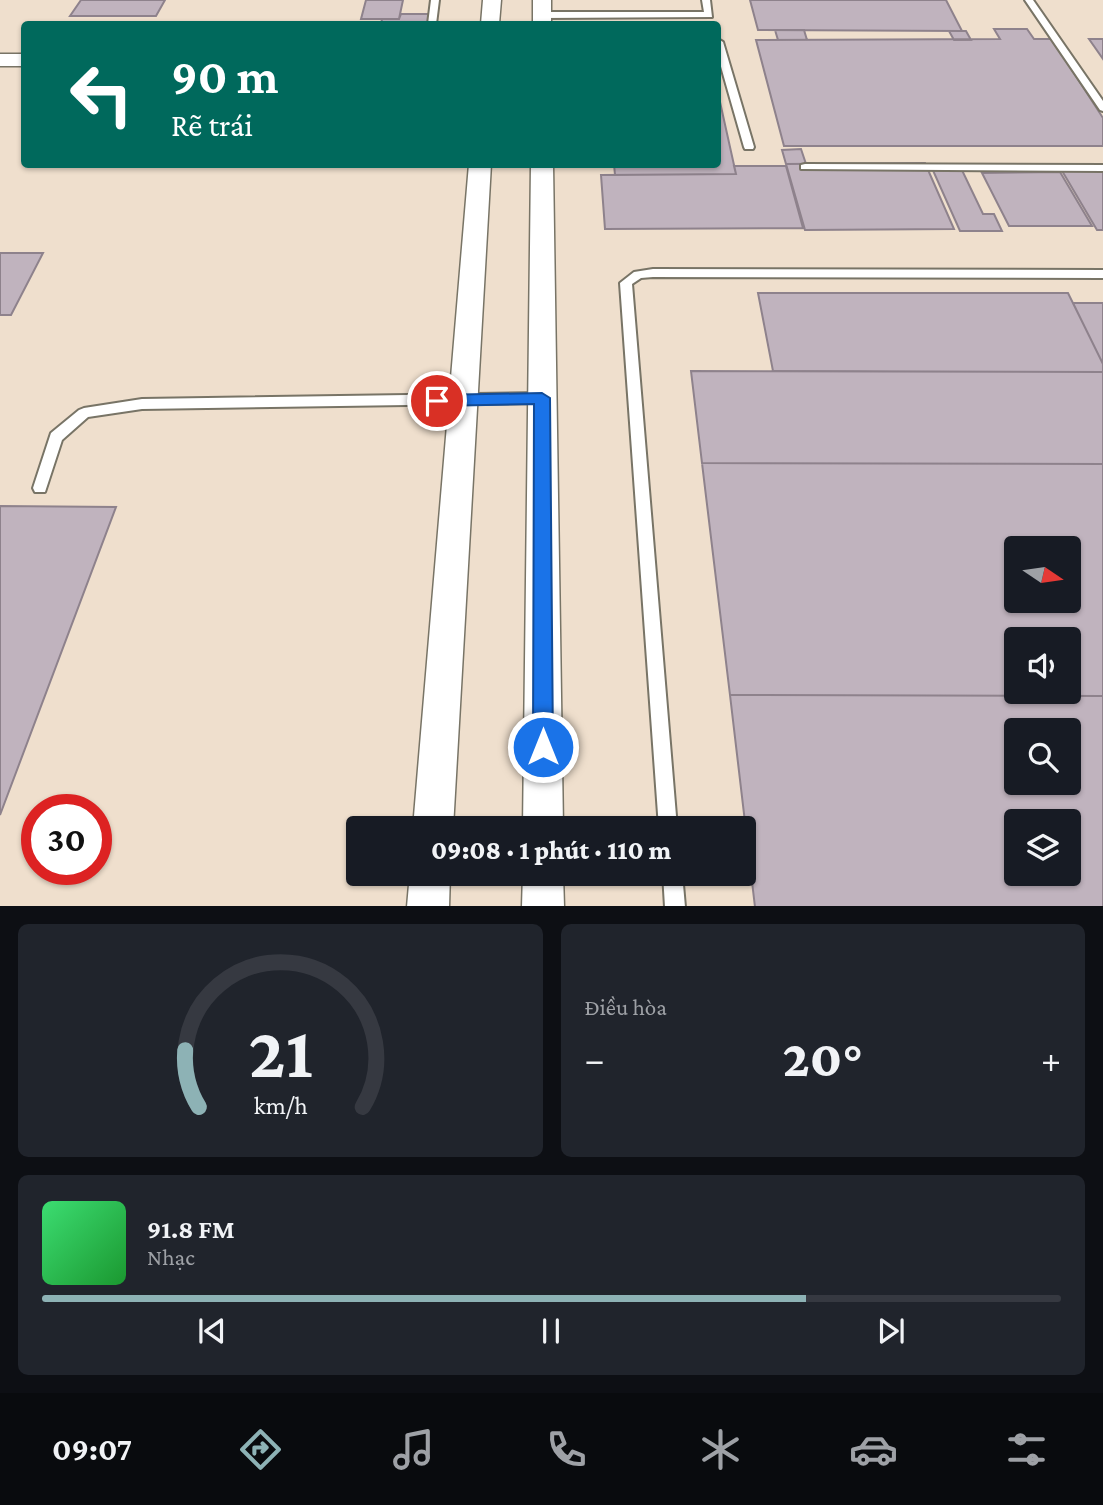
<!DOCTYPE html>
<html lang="vi">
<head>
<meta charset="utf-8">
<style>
	:root { --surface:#171b24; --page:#20242c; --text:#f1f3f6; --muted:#9ea1a6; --line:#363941; --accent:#8db2b5 }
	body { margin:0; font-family:"Crimson Pro",serif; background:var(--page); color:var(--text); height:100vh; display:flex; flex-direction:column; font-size:26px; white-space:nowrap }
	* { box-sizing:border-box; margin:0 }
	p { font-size:23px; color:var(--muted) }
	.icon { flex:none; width:38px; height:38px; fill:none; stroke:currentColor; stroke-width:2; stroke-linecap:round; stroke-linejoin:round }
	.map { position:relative; height:906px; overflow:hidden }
	.details { display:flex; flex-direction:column; gap:18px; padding:18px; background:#0d0f14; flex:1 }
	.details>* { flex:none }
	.top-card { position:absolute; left:21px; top:21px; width:700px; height:147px; border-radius:7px; box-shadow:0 2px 5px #0004; background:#00695c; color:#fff; overflow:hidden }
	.needle { width:46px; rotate:103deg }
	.controls { position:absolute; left:1004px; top:536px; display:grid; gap:14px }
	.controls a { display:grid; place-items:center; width:77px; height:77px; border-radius:7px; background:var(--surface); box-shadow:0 2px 5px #0004; font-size:35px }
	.speed { position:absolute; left:21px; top:794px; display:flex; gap:14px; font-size:35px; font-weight:700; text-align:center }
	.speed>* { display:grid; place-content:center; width:91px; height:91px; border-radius:50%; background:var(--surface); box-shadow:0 2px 5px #0004; line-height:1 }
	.speed .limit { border:10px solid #d22; background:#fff; color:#111 }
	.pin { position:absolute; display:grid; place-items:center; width:60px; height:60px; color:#fff; margin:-30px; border:4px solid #fff; border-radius:50%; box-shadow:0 2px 7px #0007 }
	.me { position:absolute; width:77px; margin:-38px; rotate:0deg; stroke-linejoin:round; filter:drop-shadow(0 0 5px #0008) }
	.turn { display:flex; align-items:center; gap:24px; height:147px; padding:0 35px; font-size:32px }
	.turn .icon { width:91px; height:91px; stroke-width:2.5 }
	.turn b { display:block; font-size:49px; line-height:60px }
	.big { font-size:52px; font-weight:800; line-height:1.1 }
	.details .tile { flex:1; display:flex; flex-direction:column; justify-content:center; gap:10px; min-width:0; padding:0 24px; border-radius:10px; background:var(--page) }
	.details .dial { align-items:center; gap:0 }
	.dial svg { height:182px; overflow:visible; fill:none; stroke:var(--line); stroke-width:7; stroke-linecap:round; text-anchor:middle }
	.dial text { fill:var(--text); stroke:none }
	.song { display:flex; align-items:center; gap:21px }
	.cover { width:84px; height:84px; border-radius:10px; background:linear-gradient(135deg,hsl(140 70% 55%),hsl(130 70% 35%)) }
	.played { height:7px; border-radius:4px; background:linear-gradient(90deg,var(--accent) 75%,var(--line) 75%) }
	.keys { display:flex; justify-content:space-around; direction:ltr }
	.heat { display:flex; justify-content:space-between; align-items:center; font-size:38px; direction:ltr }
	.details .tiles { flex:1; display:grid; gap:18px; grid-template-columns:1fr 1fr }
	.tile:last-child { grid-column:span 2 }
	.trip { position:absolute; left:346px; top:816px; width:410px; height:70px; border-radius:7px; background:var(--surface); box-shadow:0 2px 5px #0004; font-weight:800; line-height:70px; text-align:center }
	.tab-bar { display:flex; height:112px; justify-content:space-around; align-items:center; background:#090b0e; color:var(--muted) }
	.tab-bar .icon { width:49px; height:49px }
	.tab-bar .active { color:var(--accent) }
	.tab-bar b { font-size:32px; color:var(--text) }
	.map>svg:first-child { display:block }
</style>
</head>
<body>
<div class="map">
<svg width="1103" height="907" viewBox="0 0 1103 907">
	<rect width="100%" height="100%" fill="#f0ecdd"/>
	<!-- industrial -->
	<path fill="#efdfcd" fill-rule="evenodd" d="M0,0h1103v906l-1103,1zM24,24h694v140h-694zM1017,548h52v52h-52zM1017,639h52v52h-52zM1017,730h52v52h-52zM37,810h59v60h-59zM1017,821h52v52h-52zM359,828h385v45h-385z"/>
	<!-- building -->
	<path fill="#c0b3be" stroke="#8e828c" stroke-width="2" fill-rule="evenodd" d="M81,0h84l-9,16h-86z
		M366,0h37l-4,19h-38z
		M750,0h196l16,31 -204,-1z
		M401,14h29l-2,10h-47l1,-5h17z
		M994,29h33l7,10h18l51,79v28h-319l-28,-106 244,-1z
		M775,30h29l3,10h-29z
		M949,31h17l5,9h-17z
		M1089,39h14v20z
		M718,93l18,81 -121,1 -1,-11h104z
		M801,149l5,15h-20l-4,-14z
		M925,163l29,66 -149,1 -19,-66z
		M1058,164h45v66h-6z
		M734,166h52l17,62 -198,1 -4,-54 135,-1z
		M931,166h29l23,48h11l8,17h-42z
		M1060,172l32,54h-83l-27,-53z
		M0,253h43l-32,62h-11z
		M758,293h310l35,71v8l-330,-1z
		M1073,303h30v61z
		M691,371l412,1v92l-401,-1z
		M702,463l401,1v232l-373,-1zM1017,548h52v52h-52zM1017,639h52v52h-52z
		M0,506l116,1 -116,308z
		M730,695l373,1v211h-348zM1017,730h52v52h-52zM1017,821h52v52h-52z"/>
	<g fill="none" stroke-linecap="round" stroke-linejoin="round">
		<!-- lane casing -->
		<g stroke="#787466" stroke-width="4">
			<path id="lane" d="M431,0h8l-3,24h-8z
				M702,0h8l2,17 -170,1 -4,-3 4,-3h162z
				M1025,0h8l70,101v10l-3,-1z
				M718,39l5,3 31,105 -1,2h-8l-1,-2 -26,-91z
				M805,164l298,1v6l-302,-2v-4z
				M653,269l450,1v8l-450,-1 -12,1 -9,6 45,544h-18l-39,-545 14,-11z
				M542,393l7,5 -7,5 -400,6 -54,8 -26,23 -17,52h-10l-2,-4 18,-55 28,-23 5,-2 58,-9z
				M663,873h19l3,34h-20z"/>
		</g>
		<!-- street casing -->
		<g stroke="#787466" stroke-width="3">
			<path id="street" d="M483,0h18l-2,24h-18z
				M533,0h18v24h-18z
				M0,54h24v12h-24z
				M469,164h22l-38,664h-40z
				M531,164h22l10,664h-40z
				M410,873h40l-1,34h-42z
				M523,873h40l1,34h-42z"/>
		</g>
		<!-- lane -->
		<use href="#lane" fill="#fff" fill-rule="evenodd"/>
		<!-- street -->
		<use href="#street" fill="#fff" fill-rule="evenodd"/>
	</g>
	<!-- route -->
	<path fill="#1a73e8" stroke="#114b97" stroke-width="2" d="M542,393l8,5 3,349 -3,7 -7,3 -7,-3 -3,-7 1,-343 -97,2 -8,-5 8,-6z"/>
</svg>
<div class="controls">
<a><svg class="needle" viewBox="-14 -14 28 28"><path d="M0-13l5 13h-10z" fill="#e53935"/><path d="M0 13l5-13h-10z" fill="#9ea1a6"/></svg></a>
<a><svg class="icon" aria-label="sound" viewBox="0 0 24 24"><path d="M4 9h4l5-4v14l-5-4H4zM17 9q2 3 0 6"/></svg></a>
<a><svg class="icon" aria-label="search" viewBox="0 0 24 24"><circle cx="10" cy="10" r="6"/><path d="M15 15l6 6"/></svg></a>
<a><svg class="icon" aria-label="layers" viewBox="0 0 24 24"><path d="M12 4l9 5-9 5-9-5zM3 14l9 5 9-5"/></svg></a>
</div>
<div class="speed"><div class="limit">30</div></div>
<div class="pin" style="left:437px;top:401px;background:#d93025"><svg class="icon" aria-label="arrive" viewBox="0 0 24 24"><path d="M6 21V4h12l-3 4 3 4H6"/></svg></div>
<svg class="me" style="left:543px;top:747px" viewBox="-20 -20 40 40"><circle r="17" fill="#1a73e8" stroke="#fff" stroke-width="3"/><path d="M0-11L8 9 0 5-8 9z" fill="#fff"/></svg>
<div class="trip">09:08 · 1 phút · 110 m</div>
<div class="top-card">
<div class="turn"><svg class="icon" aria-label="left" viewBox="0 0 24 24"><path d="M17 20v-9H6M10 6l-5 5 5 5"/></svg><div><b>90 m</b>Rẽ trái</div></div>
</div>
</div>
<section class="details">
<div class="tiles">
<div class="tile dial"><svg viewBox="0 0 100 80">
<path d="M14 69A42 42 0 1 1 86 69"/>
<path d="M14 69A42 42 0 0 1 8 44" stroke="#8db2b5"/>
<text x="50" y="56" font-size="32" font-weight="700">21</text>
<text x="50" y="72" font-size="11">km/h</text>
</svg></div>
<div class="tile"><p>Điều hòa</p>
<div class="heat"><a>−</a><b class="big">20°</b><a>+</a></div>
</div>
<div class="tile">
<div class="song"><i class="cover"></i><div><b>91.8 FM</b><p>Nhạc</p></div></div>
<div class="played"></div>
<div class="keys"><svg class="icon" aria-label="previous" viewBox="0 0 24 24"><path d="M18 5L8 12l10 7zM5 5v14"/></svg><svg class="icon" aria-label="pause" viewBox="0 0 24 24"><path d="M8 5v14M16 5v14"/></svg><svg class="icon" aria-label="next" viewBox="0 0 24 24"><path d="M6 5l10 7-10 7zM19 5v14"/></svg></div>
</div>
</div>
</section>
<nav class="tab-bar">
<b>09:07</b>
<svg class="icon active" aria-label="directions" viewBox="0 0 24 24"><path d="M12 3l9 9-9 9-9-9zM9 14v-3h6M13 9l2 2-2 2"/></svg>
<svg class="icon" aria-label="music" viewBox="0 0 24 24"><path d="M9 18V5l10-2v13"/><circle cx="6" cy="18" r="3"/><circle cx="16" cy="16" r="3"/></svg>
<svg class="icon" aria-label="phone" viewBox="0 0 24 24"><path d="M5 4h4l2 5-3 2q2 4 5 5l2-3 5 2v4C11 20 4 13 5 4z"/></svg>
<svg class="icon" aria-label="climate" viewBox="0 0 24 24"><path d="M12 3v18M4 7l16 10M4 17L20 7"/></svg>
<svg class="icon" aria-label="car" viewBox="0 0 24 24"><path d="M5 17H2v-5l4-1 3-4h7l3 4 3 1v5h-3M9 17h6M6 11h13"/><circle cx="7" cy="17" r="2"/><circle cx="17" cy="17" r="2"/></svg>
<svg class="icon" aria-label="filters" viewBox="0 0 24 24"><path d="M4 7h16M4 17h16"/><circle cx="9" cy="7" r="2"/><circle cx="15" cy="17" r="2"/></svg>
</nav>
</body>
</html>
